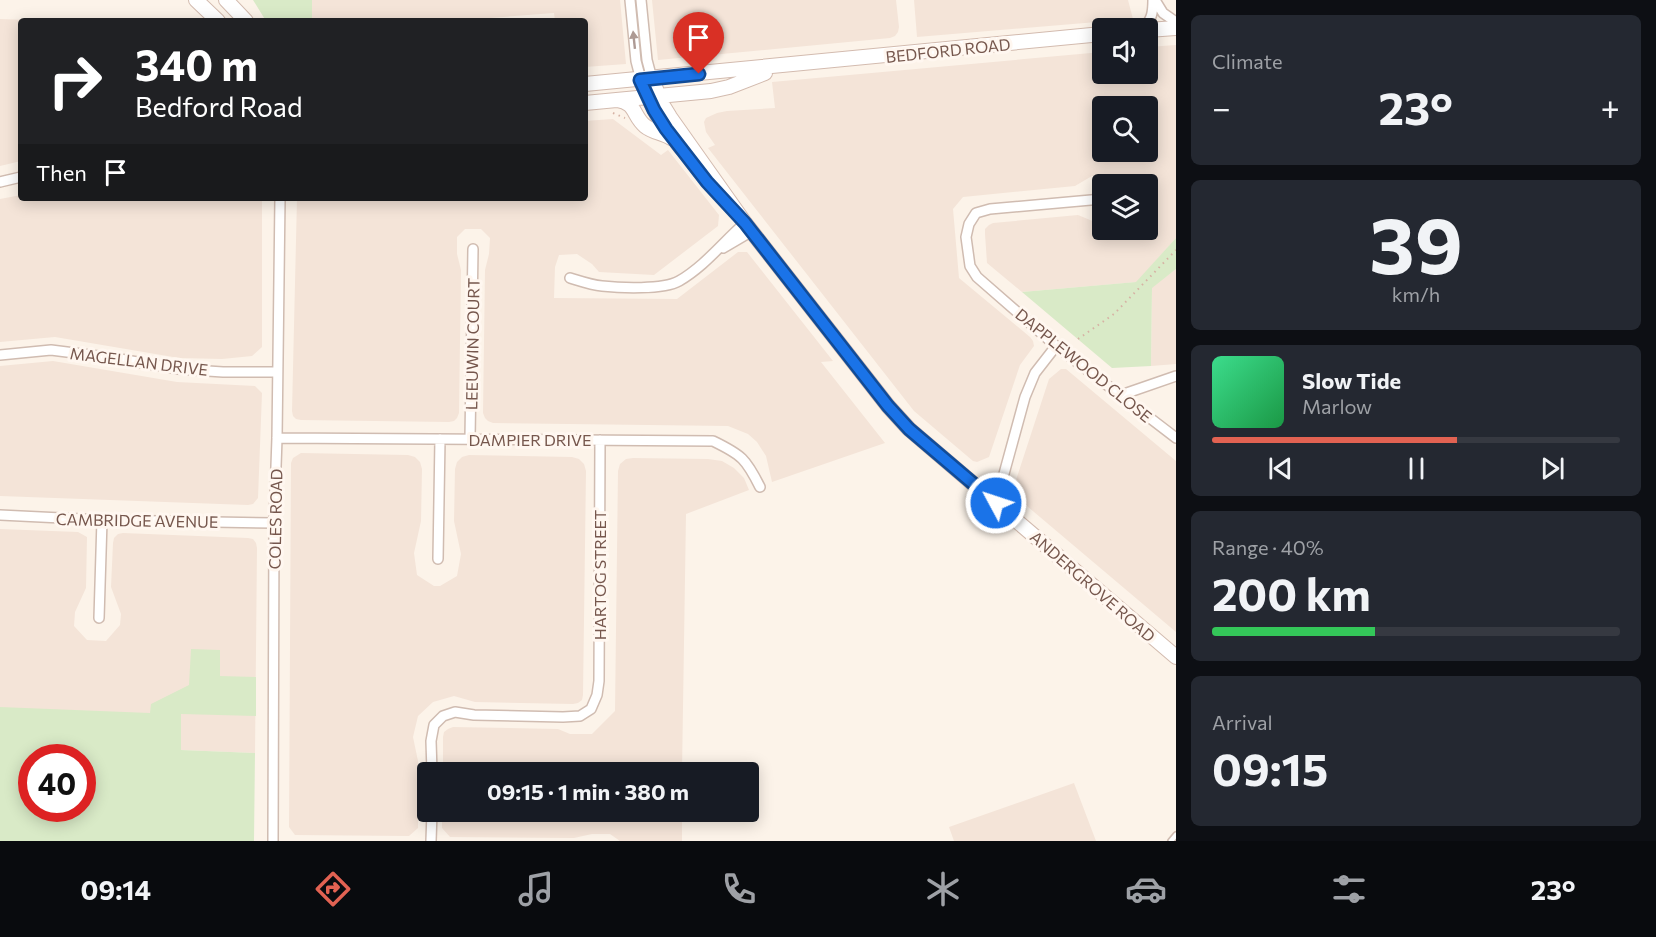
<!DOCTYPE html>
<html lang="en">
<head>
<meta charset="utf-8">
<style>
	:root { --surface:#171b24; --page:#242831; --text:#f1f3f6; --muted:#9ea1a6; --line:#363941; --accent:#e26252 }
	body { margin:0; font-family:Commissioner,sans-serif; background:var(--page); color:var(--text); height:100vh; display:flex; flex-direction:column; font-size:22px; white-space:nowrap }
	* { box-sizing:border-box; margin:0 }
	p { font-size:20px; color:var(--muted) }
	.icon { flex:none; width:33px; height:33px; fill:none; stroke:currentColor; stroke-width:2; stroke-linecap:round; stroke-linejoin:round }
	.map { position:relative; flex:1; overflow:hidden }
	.sheet { display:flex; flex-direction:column; gap:15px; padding:15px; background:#0d0f14; width:480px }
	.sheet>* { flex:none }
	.banner { position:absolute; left:18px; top:18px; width:570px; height:183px; border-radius:6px; box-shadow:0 3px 15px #0003; background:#202124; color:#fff; overflow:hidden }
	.fabs { position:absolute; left:1092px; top:18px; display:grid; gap:12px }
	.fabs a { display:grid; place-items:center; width:66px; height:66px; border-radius:6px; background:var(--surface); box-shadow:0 3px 15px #0003; font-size:30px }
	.speed { position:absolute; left:18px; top:744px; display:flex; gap:12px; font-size:30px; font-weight:700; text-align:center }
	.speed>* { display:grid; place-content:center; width:78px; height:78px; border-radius:50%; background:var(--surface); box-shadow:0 3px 15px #0003; line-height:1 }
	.speed .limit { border:9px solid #d22; background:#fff; color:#111 }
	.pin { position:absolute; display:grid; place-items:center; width:51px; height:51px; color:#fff; margin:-62px -26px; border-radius:50% 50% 50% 0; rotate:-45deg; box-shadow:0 0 6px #0007 }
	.pin .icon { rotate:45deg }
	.me { position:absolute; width:66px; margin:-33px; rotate:310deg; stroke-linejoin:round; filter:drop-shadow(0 0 4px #0008) }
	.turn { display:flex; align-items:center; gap:21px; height:126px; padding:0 18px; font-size:27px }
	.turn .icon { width:78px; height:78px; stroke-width:2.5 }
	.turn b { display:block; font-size:42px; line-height:51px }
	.then { display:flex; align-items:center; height:57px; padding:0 18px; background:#0003; gap:12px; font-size:22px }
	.big { font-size:45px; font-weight:700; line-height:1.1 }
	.sheet .widget { flex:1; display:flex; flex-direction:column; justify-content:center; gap:9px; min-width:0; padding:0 21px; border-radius:9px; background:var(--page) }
	.sheet .dial { align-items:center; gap:0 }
	.dial b { font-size:78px; line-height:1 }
	.song { display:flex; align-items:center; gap:18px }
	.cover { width:72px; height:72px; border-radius:9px; background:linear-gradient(135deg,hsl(150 70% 55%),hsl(140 70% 35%)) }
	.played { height:6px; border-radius:3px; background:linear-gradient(90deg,var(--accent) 60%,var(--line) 60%) }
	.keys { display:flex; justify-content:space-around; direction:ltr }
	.heat { display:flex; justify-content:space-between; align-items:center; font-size:33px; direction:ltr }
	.charge { height:9px; border-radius:4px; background:linear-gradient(90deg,#34c759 40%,var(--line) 0) }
	.trip { position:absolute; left:417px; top:762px; width:342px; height:60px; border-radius:6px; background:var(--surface); box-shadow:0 3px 15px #0003; font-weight:700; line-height:60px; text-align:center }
	.dock { display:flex; height:96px; justify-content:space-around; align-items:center; background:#090b0e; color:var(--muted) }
	.dock .icon { width:42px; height:42px }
	.dock .selected { color:var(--accent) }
	.dock b { font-size:27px; color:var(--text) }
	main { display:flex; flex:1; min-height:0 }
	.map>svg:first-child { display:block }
</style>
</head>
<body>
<main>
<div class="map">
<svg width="1176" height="841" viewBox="0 0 1176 841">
	<rect width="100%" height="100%" fill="#fcf3e9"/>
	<!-- residential -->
	<path fill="#f4e4d8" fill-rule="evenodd" d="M312,0h308l6,64 -41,3v-46h-30l-1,-8 -102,8h-140z
		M652,0h244l3,27 -1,5 -3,4 -5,2 -232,22z
		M914,0h214l5,19 -216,18z
		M0,19l56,2h-35v140l-21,5z
		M1176,45v193l-39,44 -115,10 -35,-29 -2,-29v-5l4,-4 4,-2 85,-8 17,7 7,-1v9h46v-46h-26l-12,-9 -18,1 -17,10 -112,11 -10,12 6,69 71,59 3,4 1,5 -14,19 -31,92 -12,5 -4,-1 -59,-50 -206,-263 7,-3 -9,-13 -2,-10 2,-4 11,-5 10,-2 48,-3 -3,-26 330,-30v22h46v-27zM1102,106h46v46h-46z
		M613,119l48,36 7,-5 51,65 -1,11 -64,49 -55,-3 -7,-8 -15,-10 -18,1 -4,12 -1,31 123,1 61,-47h9l86,109 -12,1 64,81 -113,39 -6,-26 -9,-14 -9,-8 -20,-8 -235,-3 -5,-2 -3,-3 -2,-5 2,-143 4,-16 1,-16 -9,-9h-16l-8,8v17l4,16 -2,143 -2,5 -3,3 -5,1 -148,-2 -5,-1 -3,-3 -1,-5 5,-213h288v-77z
		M21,195v3h241v149l-10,9 -30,3 -43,-1 -124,-21 -55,5v-143z
		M1176,269v95l-25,2 1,-79z
		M53,361l124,21 78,4 7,7 -4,105 -5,6 -5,1 -248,-9v-130z
		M1061,369h5l110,92v171l-155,-131 -5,-21 33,-101z
		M301,453l107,2 7,2 5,5 2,7 -1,52 -7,32 3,22 17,11h6l17,-10 4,-22 -7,-33 1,-52 2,-7 5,-5 7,-2 103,2 7,2 5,5 2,7 -3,224 -1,5 -4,3 -5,1 -98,-2 -21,-6 -21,6 -15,14 -5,21 5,24v67l-9,8 -114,-1 -6,-8 2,-364 2,-5z
		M633,458l75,1 14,2 12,7 10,10 5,12 -63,24 -4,258h-239v-35l1,-5 4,-3 5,-2 105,2 12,5h22l23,-23 3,-240 2,-7 6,-5z
		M0,529l78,3 9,5 -1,51 -11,24 -1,14 13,14 19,1 14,-16 1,-11 -10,-27 2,-44 1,-5 4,-4 5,-1 125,5 5,1 3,4 1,5 -2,205 -74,-3v-36l-181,-2z
		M1074,783l22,58h-142l-5,-14z
		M442,812h240v29h-62l-10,-7h-18l-18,4 -124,-1 -8,-9z"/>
	<!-- green -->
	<path fill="#d9eac7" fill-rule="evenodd" d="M253,0h59v21h-46z
		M1176,238v31l-24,19 -1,78 -39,2 -90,-76 114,-10z
		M191,649l29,1v26l36,1v39l-75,-2v36l74,3 -1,88h-254v-134l150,6 1,-9 38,-19zM32,758h50v50h-50z"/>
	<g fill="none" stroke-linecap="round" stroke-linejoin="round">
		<!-- lane casing -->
		<g stroke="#d0bcb1" stroke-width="8">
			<path id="lane" d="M1171,841l5,-6"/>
		</g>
		<!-- street casing -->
		<g stroke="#d0bcb1" stroke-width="12">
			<path id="street" d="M630,0l6,61 5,19
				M641,0l6,60 5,19
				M1155,0l8,13 13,9
				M1143,28c9,-8 10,-16 10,-28
				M0,182l21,-5
				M1102,199l-112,10 -14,4 -7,11 -3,13 4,29 7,11 79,69 120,92
				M723,248l29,-17
				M570,278c10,3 21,7 32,8 18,2 61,4 77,-5 26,-15 44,-39 66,-58
				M0,355l51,-5 63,8 64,11 45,3h54
				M1121,395l55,-19
				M277,438l436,3c29,14 33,18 47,46
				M470,438l3,-189
				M996,503l29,-106 10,-24 21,-27
				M0,515l102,5 172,3
				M438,559l2,-120
				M99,618l3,-98
				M432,772l-1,-31 3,-16 9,-9 12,-4 19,3 89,2 17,-1 11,-7 6,-14 2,-14 1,-241
				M273,841l1,-318 3,-85 3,-240
				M431,841l1,-29"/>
		</g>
		<!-- secondary casing -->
		<g stroke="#d3bbaf" stroke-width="16">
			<path id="secondary" d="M196,0l22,21
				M226,0l20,21
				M1148,30l28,-2
				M652,79l10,25 8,13 75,106 143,183 21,23 267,228
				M585,84l517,-50
				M645,91l14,28 22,29
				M618,100c18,3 15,16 27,26 7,6 18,7 26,12
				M585,103l126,-12 18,-4 36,-14"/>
		</g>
		<!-- path -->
		<path stroke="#d6b2a4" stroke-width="2" stroke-dasharray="1.5 4.5" stroke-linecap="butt" d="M1110,26l24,-4
			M613,113l12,5
			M1078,339l36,-25 62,-64"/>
		<!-- lane -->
		<use href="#lane" stroke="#fff" stroke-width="4.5"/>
		<!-- street -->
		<use href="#street" stroke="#fff" stroke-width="9"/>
		<!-- secondary -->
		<use href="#secondary" stroke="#fff" stroke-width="14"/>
	</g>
	<!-- one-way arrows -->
	<defs><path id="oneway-solid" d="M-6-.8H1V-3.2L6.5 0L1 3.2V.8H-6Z" transform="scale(1.5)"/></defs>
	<use fill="#ad9a94" href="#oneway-solid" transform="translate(634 40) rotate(-96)"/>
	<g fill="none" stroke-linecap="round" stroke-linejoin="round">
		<!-- route casing -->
		<g stroke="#114b97" stroke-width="15">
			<path id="route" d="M699,74l-59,6 14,30 12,19 41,53 38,41 143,183 21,23 87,74"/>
		</g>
		<!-- route -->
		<use href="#route" stroke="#1a73e8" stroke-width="10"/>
	</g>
	<g text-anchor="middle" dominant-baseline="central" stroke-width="6" stroke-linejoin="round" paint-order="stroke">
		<!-- street labels -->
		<g font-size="16" fill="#76574d" stroke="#fff7f0">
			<text transform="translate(948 50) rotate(-6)">BEDFORD ROAD</text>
			<text transform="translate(472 344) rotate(-89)">LEEUWIN COURT</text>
			<text transform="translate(139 361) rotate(7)">MAGELLAN DRIVE</text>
			<text transform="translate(1084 365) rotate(39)">DAPPLEWOOD CLOSE</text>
			<text x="530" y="439">DAMPIER DRIVE</text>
			<text transform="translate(275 519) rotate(-89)">COLES ROAD</text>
			<text transform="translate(137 520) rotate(1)">CAMBRIDGE AVENUE</text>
			<text transform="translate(599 575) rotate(-90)">HARTOG STREET</text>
			<text transform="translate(1093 586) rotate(41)">ANDERGROVE ROAD</text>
		</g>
	</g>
</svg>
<div class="fabs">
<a><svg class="icon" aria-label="sound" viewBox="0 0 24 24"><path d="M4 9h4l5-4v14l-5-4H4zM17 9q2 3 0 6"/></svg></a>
<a><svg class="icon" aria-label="search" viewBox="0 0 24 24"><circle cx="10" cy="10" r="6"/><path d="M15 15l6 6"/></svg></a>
<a><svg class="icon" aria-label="layers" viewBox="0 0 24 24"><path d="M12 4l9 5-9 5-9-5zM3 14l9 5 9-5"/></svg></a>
</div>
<div class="speed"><div class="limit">40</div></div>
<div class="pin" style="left:699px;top:74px;background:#d93025"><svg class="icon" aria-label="arrive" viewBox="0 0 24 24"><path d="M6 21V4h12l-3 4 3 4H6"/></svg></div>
<svg class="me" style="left:996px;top:503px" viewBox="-20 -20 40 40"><circle r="17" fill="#1a73e8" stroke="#fff" stroke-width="3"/><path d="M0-11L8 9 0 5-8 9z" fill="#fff"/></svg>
<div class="trip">09:15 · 1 min · 380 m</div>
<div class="banner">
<div class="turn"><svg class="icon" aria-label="right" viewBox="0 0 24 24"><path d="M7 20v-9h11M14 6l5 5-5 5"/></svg><div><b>340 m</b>Bedford Road</div></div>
<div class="then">Then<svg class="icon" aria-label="arrive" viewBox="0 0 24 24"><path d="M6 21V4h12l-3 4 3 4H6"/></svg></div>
</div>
</div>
<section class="sheet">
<div class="widget"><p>Climate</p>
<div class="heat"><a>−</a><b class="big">23°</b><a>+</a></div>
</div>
<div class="widget dial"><b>39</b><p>km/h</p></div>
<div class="widget">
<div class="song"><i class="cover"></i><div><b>Slow Tide</b><p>Marlow</p></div></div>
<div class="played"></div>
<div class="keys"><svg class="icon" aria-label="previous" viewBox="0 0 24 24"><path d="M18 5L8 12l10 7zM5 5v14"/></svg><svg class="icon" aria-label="pause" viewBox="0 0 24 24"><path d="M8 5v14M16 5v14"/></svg><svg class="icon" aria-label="next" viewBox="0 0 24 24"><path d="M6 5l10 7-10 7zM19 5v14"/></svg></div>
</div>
<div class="widget"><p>Range · 40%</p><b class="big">200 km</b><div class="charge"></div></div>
<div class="widget"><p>Arrival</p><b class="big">09:15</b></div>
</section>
</main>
<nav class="dock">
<b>09:14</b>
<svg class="icon selected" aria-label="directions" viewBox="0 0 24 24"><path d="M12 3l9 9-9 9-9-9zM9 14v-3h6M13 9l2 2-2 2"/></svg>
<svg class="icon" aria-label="music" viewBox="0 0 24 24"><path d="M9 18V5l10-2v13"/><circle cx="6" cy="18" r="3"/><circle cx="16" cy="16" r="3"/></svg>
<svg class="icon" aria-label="phone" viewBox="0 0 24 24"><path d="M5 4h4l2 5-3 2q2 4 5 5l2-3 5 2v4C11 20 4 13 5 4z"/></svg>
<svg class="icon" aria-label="climate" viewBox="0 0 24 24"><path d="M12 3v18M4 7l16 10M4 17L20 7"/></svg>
<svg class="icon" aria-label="car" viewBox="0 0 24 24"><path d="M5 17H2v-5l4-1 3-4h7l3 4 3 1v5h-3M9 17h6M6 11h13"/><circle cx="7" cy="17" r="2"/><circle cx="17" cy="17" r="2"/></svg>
<svg class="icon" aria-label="filters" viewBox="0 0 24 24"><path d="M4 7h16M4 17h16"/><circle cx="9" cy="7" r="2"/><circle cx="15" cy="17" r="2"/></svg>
<b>23°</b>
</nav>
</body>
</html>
